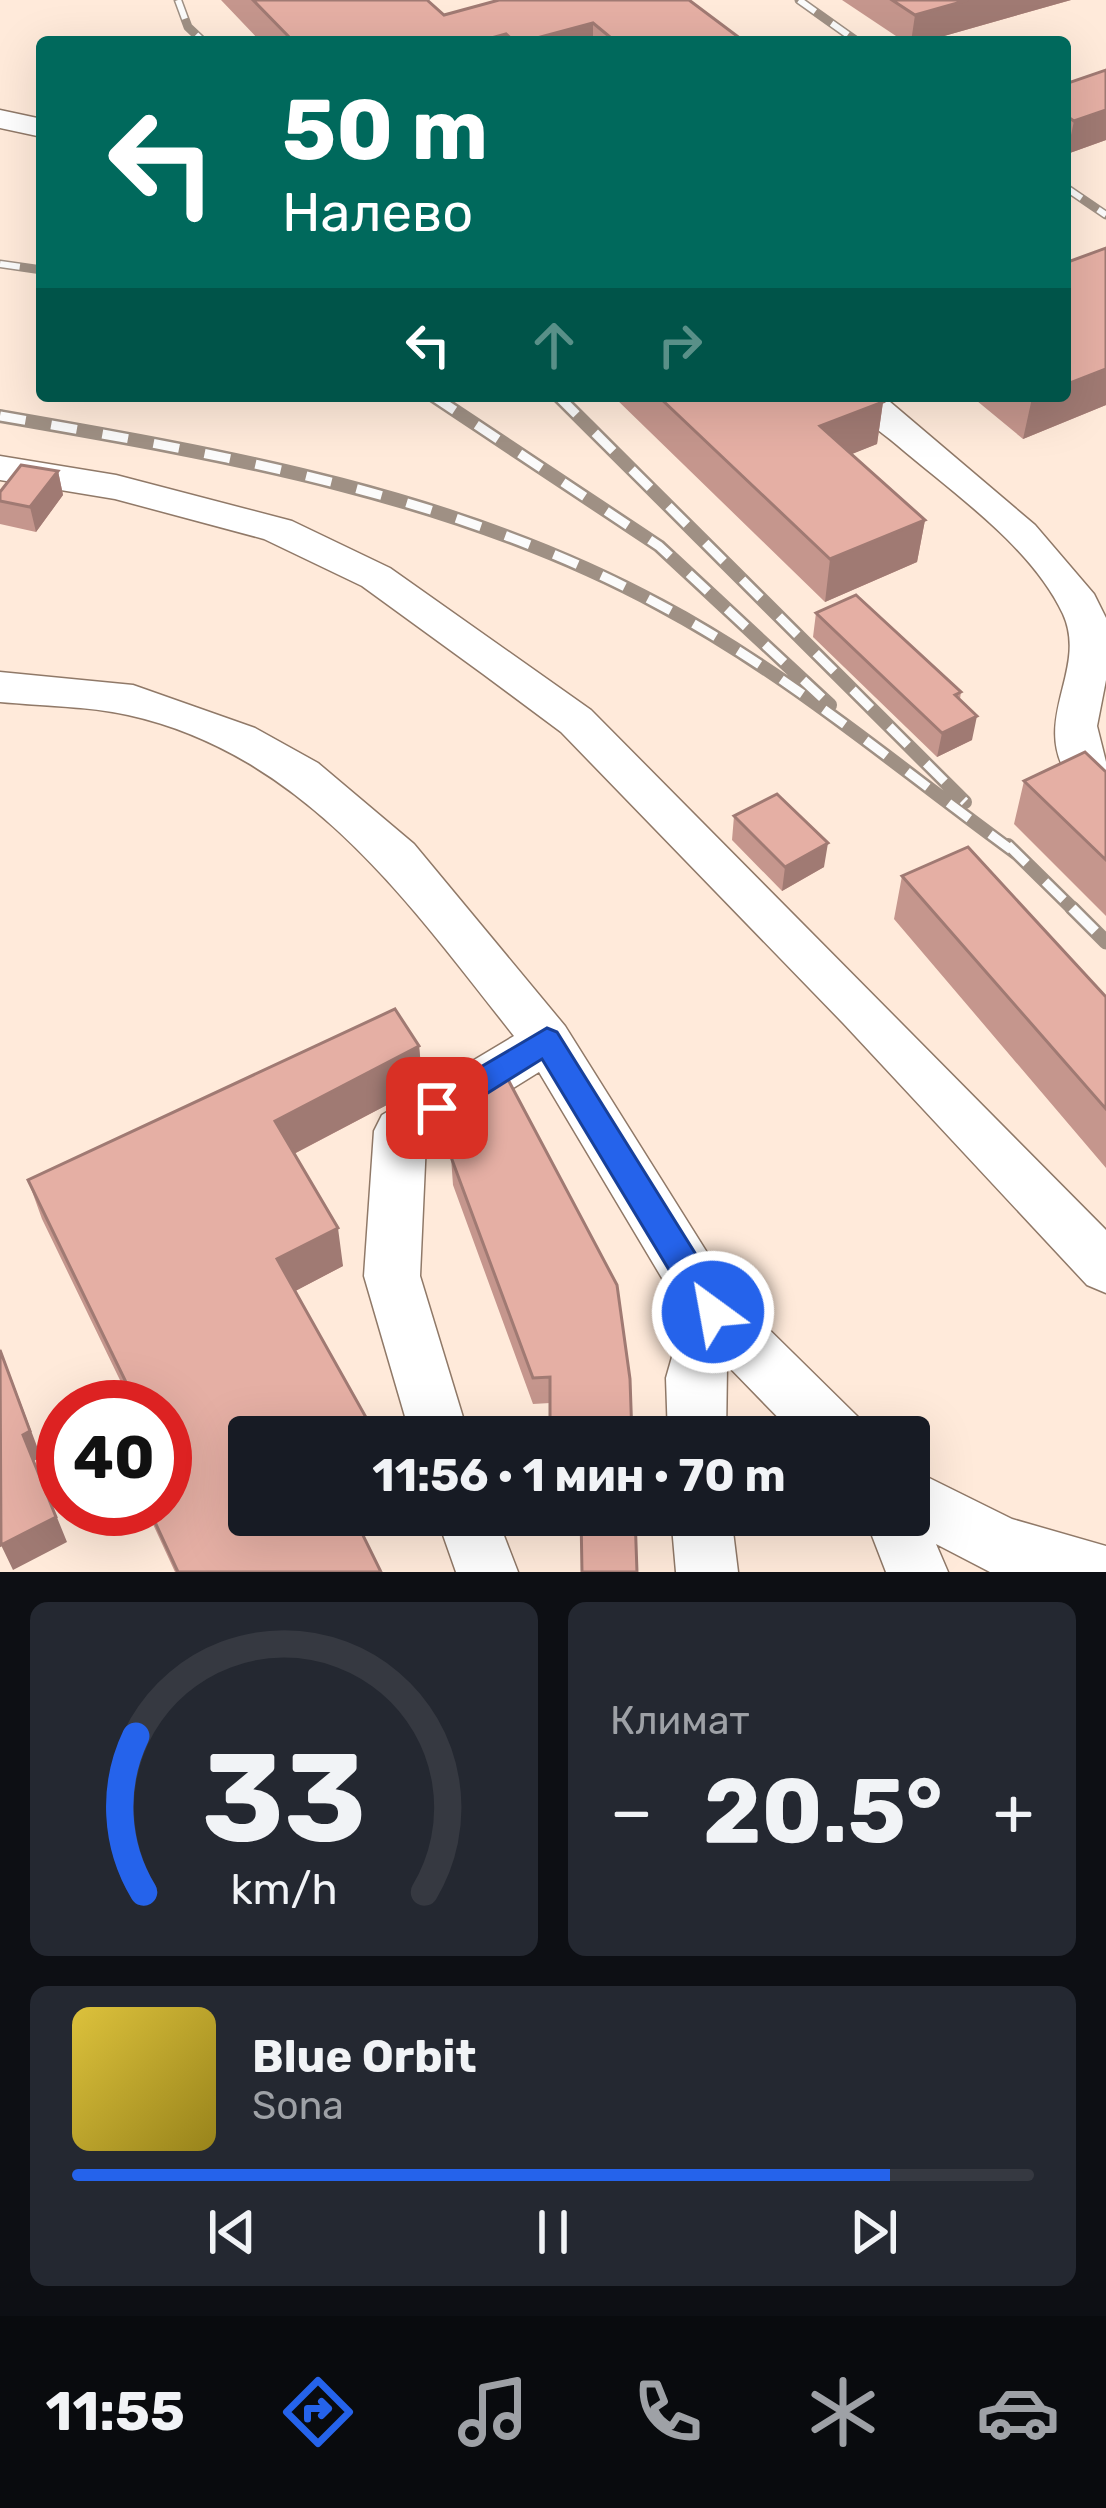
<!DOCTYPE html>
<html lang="ru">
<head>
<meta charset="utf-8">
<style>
	:root { --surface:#171b24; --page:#242831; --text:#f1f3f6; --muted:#9ea1a6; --line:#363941; --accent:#2563eb }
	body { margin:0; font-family:Rubik,sans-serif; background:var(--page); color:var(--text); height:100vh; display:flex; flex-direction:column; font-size:45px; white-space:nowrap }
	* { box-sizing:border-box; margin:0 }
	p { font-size:39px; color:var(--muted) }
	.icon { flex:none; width:66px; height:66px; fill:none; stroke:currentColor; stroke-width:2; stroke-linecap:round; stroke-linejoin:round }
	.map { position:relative; height:1572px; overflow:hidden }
	.details { display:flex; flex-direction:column; gap:30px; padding:30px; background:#0d0f14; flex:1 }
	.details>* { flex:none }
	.banner { position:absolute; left:36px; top:36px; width:1035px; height:366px; border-radius:12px; box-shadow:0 12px 48px #0002; background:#00695c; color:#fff; overflow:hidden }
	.speed { position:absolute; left:36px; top:1380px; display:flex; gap:24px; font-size:60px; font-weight:700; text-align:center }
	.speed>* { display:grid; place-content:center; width:156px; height:156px; border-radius:50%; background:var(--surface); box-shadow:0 12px 48px #0002; line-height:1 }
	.speed .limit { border:18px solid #d22; background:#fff; color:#111 }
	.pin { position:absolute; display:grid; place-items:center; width:102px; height:102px; color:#fff; margin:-51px; border-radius:24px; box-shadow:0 6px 18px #0006 }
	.me { position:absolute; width:132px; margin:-66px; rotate:328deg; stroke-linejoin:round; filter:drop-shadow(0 0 9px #0008) }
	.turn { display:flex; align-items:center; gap:42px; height:252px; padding:0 48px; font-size:54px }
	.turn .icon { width:156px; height:156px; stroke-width:2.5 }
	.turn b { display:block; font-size:84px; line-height:102px }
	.lanes { display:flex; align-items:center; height:114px; padding:0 48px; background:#0003; justify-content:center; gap:60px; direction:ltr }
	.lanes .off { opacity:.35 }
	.big { font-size:90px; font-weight:700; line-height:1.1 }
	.details .tile { flex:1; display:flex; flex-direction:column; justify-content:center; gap:18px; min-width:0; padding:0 42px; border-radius:18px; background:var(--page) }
	.details .dial { align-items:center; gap:0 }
	.dial svg { height:312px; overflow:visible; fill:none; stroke:var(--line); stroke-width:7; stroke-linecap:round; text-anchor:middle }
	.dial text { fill:var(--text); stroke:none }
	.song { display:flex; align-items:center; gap:36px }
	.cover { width:144px; height:144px; border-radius:18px; background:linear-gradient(135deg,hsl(50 70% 55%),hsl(50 70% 35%)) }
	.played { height:12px; border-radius:6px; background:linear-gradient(90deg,var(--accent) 85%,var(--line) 85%) }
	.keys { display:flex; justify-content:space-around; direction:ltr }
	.heat { display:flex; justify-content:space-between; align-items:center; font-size:66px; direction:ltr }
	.details .tiles { flex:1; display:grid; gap:30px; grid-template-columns:1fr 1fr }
	.tile:last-child { grid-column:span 2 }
	.trip { position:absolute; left:228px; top:1416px; width:702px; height:120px; border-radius:12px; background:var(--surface); box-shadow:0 12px 48px #0002; font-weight:700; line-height:120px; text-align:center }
	.menu { display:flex; height:192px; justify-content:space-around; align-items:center; background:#090b0e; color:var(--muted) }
	.menu .icon { width:84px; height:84px }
	.menu .current { color:var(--accent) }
	.menu b { font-size:54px; color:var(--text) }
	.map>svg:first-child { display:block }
</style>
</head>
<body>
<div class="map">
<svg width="1106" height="1572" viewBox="0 0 1106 1572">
	<rect width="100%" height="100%" fill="#ffeada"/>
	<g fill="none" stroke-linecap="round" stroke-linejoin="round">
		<!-- minor casing -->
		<g stroke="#907968" stroke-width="3">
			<path id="minor" d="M0,110l42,9v18l-42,-9z
				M843,396h40l152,129 59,69 12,24v62l-9,46 9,36v47c-16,-5 -25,-14 -35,-28 -43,-60 18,-110 -8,-167 -32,-68 -110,-121 -166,-169 -18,-15 -41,-30 -54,-49z
				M0,456l116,19 176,46 98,47 201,142 515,520v63l-19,-8 -244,-262 -282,-291 -78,-58 -121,-88 -98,-47 -149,-40 -115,-19z
				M0,672l133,13 122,43 63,35 96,81 151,182 168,268 125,123 8,20h-69l-70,-72 -1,72h-58l-2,-59 18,-63 -145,-243 -113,70 -6,134 49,161h-58l-47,-161 10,-145 8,-16 132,-79c-105,-133 -209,-282 -386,-321 -41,-9 -86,-9 -128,-13z
				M909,1468l103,51 94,27v26h-116l-54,-28 12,28h-62l-22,-57h45z
				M436,1515h60l22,57h-62z
				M671,1515h60l7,57h-62z"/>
		</g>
		<!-- minor -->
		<use href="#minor" fill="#fff" fill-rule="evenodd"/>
		<!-- rail-far2 casing -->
		<g stroke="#9f9084" stroke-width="9">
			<path id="rail-far2" d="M178,0l10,27 16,15
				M799,0l59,42
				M1065,187l41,28
				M0,264l42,6"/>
		</g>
		<!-- rail-far1 casing -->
		<g stroke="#9f9084" stroke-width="14">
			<path id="rail-far1" d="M433,396l226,150 171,159
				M558,396l407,406
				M0,416c225,39 457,79 660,189 128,68 240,164 357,249
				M1008,845l67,66"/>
		</g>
		<!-- rail casing -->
		<g stroke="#9f9084" stroke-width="15">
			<path id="rail" d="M1072,908l34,34"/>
		</g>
		<!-- rail-far2 -->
		<use href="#rail-far2" stroke="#fbfbfb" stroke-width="6" stroke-dasharray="20" stroke-linecap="butt"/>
		<!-- rail-far1 -->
		<use href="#rail-far1" stroke="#fbfbfb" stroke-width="9" stroke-dasharray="26" stroke-linecap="butt"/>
		<!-- rail -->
		<use href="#rail" stroke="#fbfbfb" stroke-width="10" stroke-dasharray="33" stroke-linecap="butt"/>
	</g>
	<!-- wall -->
	<path fill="#c5968d" d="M221,0h206l17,15 55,-15 246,42h-484z
		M842,0h229l-148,42h-18z
		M1106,70v70l-39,14 -2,-2v-68z
		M1106,248v157l-83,34 -52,-43h94z
		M613,396h263l7,6 -6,42 -26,10 74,66 -8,42 -92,40z
		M58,471l5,24 -27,37 -36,-8v-32z
		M816,613l145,79 -1,7 12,41 -35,17 -124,-120z
		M1106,772v144l-92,-92 10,-43z
		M734,816l90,51 -42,24 -50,-51z
		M902,876l204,121v171l-212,-249z
		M419,1046l4,40 -129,68 49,112 -48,25 68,243 18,38h-206l-29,-63h19v-102h-32l-91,-188 -14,-39z
		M458,1098l159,187 -67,118 -17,1 -80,-219 -2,-28 20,-6 -11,-25z
		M550,1515h85l-54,18h-31z"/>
	<!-- shaded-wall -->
	<path fill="#a07a73" d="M968,0h103l-148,42h-12l4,-27z
		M593,23v19h-71z
		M506,34v8h-29z
		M1106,110v30l-39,14 7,-33z
		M1106,369v36l-83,34 9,-41 5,-2h28v-11z
		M883,402l-6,42 -62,25 5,-43z
		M58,471l5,24 -27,37 -6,-25z
		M925,520l-8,42 -92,40 5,-43z
		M977,716l-5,24 -35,17 5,-24z
		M828,843l-4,24 -42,24 3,-24z
		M419,1046l4,40 -141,74 -7,-39z
		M338,1228l5,38 -59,31 -7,-38z
		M0,1348l41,109 -7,4 33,81 -54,28 -12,-25 22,-110z
		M350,1515h47l-43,24z"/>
	<!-- building -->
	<path fill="#e5afa4" stroke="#a07a73" stroke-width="3" d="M253,0h174l17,15 55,-15h190l56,42h-129l-23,-19 -71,19h-7l-9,-8 -29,8h-183z
		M892,0h76l-53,15z
		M1106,70v40l-32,11 -9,-6v-31z
		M1106,248v121l-41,16v-122z
		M658,396h218l7,6 -63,24 105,94 -95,39z
		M21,465l37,6 -28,36 -30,-6v-9z
		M856,595l105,97 -6,3 22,21 -35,17 -126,-120z
		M1085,752l21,20v88l-82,-79z
		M777,794l51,49 -43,24 -51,-51z
		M968,847l138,150v112l-204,-233z
		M395,1009l24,37 -144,75 63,107 -61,31 100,178h-128v78h104l28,57h-203l-29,-63h16v-102h-27l-110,-227z
		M503,1070l114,215 13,94 2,58h-82v-60l-17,1 -82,-221 30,-9 -23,-50z
		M0,1350l30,81 -7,4 33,82 -55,28z
		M581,1515h54l2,57h-55z"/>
	<!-- route -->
	<path fill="#2563eb" stroke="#184099" stroke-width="3" d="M547,1028l10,4 168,269 5,11 -5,11 -12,4 -12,-4 -159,-264 -94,59h-22l-5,-10 5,-9z"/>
</svg>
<div class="speed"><div class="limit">40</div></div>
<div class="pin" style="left:437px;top:1108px;background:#d93025"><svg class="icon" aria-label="arrive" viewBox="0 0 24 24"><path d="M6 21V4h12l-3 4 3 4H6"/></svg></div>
<svg class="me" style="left:713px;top:1312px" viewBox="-20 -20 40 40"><circle r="17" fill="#2563eb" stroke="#fff" stroke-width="3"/><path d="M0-11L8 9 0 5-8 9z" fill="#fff"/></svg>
<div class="trip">11:56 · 1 мин · 70 m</div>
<div class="banner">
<div class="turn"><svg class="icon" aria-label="left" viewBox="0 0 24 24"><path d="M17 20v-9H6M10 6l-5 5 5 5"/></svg><div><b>50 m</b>Налево</div></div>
<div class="lanes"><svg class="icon" aria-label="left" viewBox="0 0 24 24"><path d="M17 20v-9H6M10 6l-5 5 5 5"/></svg><svg class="icon off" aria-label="ahead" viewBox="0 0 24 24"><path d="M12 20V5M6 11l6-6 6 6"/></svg><svg class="icon off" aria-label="right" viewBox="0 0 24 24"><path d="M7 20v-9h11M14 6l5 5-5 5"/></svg></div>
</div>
</div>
<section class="details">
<div class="tiles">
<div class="tile dial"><svg viewBox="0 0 100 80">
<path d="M14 69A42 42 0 1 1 86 69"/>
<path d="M14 69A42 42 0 0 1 12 29" stroke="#2563eb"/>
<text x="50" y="56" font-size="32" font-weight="700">33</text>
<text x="50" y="72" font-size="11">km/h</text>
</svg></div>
<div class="tile"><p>Климат</p>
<div class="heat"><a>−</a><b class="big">20.5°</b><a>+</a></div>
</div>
<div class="tile">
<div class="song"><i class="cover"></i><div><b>Blue Orbit</b><p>Sona</p></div></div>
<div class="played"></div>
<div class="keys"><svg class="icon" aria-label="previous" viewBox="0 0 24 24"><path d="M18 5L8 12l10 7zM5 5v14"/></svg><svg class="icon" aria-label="pause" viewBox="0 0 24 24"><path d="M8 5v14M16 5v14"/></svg><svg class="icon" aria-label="next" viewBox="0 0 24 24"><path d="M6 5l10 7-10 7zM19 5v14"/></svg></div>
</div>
</div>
</section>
<nav class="menu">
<b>11:55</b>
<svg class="icon current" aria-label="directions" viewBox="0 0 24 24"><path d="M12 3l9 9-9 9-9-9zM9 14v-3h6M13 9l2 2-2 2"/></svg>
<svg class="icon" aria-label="music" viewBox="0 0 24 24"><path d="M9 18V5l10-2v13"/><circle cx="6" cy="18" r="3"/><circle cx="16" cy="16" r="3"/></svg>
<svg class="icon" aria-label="phone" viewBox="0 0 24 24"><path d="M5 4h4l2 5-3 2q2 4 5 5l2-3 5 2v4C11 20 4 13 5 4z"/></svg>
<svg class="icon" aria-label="climate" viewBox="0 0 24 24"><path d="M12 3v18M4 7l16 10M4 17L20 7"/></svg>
<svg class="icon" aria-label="car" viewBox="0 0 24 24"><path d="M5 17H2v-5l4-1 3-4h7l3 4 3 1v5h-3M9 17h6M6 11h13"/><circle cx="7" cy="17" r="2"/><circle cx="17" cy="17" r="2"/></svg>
</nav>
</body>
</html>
